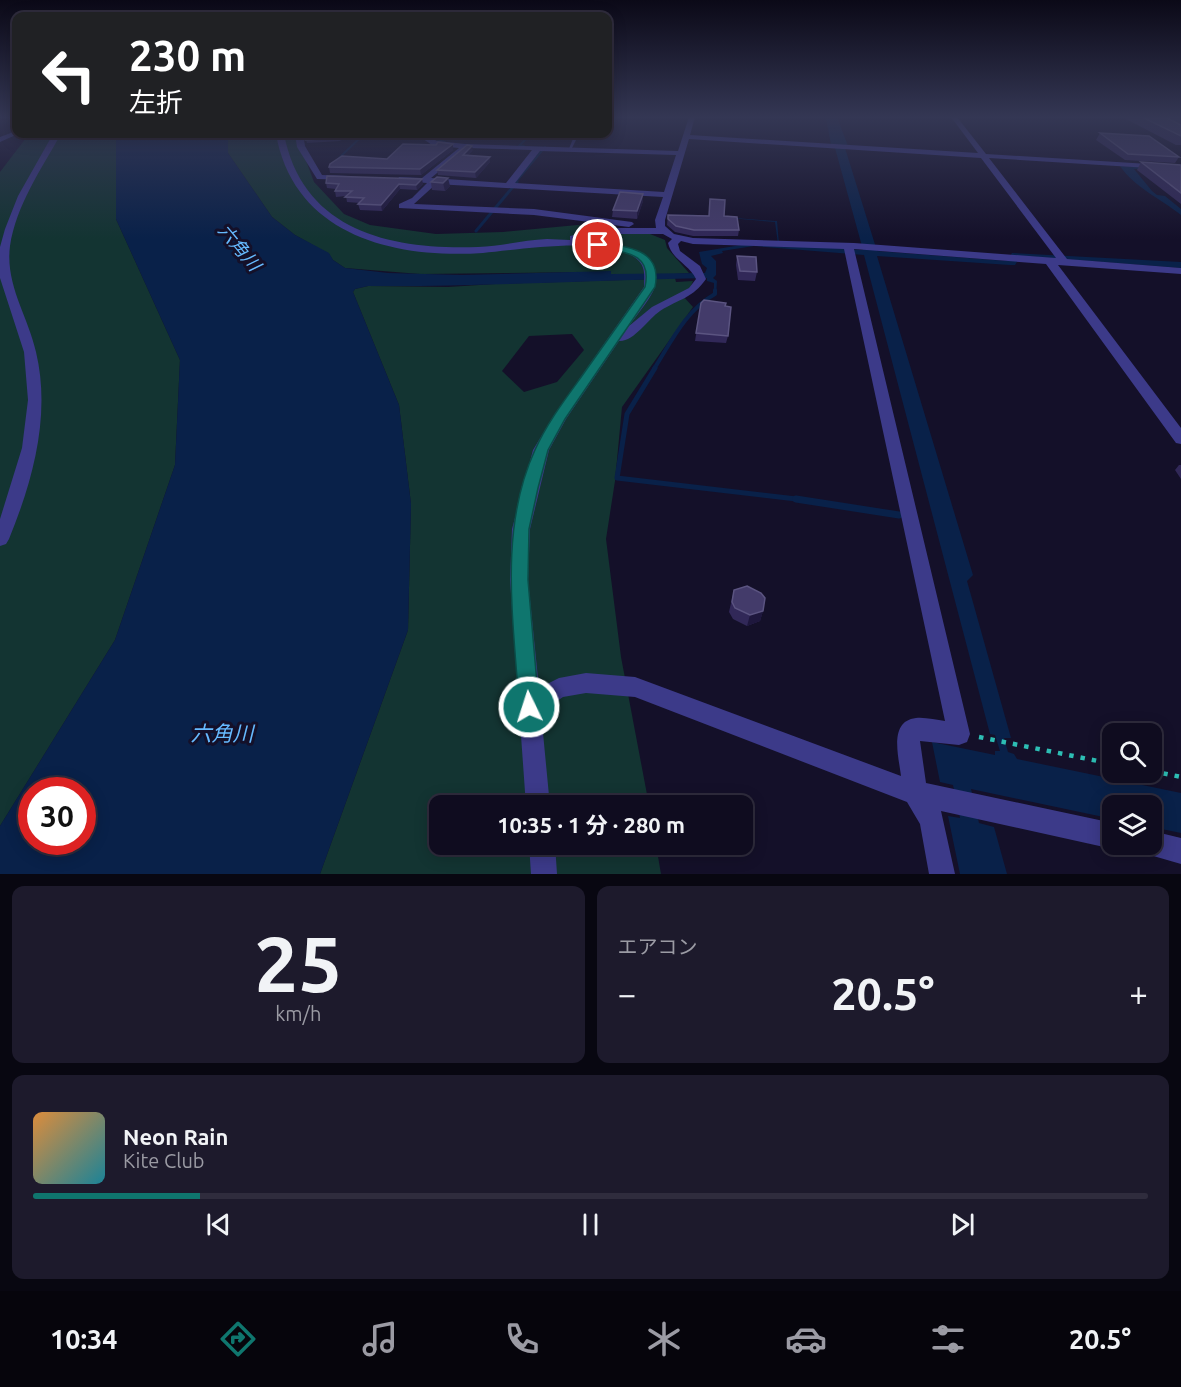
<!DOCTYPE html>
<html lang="ja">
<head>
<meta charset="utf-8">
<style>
	:root { --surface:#0f0c1f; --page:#1d1a2c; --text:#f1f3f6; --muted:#9b9ba4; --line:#2f2c3d; --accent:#0f766e }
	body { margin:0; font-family:Ubuntu,"Noto Sans JP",sans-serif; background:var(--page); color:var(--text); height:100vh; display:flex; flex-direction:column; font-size:22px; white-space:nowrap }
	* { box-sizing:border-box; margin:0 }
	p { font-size:20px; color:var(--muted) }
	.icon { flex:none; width:33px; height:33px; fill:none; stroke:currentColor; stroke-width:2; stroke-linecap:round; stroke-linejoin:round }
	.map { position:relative; height:874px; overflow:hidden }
	.panel { display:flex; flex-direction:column; gap:12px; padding:12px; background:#080711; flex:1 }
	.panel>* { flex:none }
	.banner { position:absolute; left:12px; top:12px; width:600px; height:126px; border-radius:12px; box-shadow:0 3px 15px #0003,0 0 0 2px var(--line); background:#202124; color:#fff; overflow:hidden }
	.buttons { position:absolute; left:1102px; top:723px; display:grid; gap:12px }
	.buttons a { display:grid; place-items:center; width:60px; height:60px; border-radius:12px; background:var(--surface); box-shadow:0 3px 15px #0003,0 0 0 2px var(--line); font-size:30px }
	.speed { position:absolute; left:18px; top:777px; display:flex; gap:12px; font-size:30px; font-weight:700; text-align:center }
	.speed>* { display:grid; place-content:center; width:78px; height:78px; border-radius:50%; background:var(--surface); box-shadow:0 3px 15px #0003,0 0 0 2px var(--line); line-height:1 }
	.speed .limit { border:9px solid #d22; background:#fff; color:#111 }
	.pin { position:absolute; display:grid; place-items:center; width:51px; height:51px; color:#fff; margin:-26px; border:3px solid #fff; border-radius:50%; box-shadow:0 2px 6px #0007 }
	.me { position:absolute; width:66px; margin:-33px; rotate:356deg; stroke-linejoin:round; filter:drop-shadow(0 0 4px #0008) }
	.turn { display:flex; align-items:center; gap:21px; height:126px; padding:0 18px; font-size:27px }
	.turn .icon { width:78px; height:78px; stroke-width:2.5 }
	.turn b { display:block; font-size:42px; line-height:51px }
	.big { font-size:45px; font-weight:700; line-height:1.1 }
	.panel .widget { flex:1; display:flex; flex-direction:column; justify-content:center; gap:9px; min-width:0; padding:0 21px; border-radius:12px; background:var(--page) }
	.panel .dial { align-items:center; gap:0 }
	.dial b { font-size:78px; line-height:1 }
	.song { display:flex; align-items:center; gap:18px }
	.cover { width:72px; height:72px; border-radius:9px; background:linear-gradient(135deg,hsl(30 70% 55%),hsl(190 70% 35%)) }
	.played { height:6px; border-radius:3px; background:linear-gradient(90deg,var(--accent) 15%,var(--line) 15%) }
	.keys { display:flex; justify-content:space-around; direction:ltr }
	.heat { display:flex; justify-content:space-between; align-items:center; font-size:33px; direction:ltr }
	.panel .tiles { flex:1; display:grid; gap:12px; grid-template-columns:1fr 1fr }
	.widget:last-child { grid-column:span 2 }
	.trip { position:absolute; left:429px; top:795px; width:324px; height:60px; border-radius:12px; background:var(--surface); box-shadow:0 3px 15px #0003,0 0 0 2px var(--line); font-weight:700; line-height:60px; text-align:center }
	.dock { display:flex; height:96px; justify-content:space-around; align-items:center; background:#06050c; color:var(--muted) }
	.dock .icon { width:42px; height:42px }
	.dock .current { color:var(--accent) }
	.dock b { font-size:27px; color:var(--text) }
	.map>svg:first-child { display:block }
</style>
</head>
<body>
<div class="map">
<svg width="1181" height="874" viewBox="0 0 1181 874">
	<rect width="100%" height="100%" fill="#141029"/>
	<!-- green -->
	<path fill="#133432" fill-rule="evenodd" d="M29,134h87v85l64,141 -5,105 -60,175 -115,186v-654z
		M228,134h68l18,48 30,32 26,11 66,9 67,-2 85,-8 30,9 27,-1 20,8 2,8 22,25 -15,1 2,8 17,-1 -3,7 -8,7 11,12 -71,100 -7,74 -9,58 15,118 28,148 -209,1v38l216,1 5,29h-341l88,-244 3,-126 -12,-99 -46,-113 2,-3 13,-3 80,1 47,-3 162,-5 -67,-7 -170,2 -75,-6 -12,-8 -4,-6 -34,-19 -23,-18 -44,-64zM572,334l12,16 -27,32 -33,10 -22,-21 27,-35z"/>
	<!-- water -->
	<path fill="#092149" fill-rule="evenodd" d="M826,117h11l11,29 -3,2 32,103 130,10 5,-8 169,9v6l-156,-12 -5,1 -5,8h-5l-133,-9 96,319 -6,6 44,157h-7l4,14 6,2 3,5 164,34v40l-29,-6v-21h-39v13l-142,-30 8,34 15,4 13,47h-47l-12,-58 12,2 -7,-33 -13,-3 -8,-40 63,13v-4h5l-5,-16 -5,-1 -126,-479 -110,-9 -32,5 1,2 -12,3 5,5v14l-3,3 4,3 -1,14h-2v-12l-7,-2v-3c-113,2 -226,9 -339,8l-13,3 -2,3 46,113 12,99 -3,126 -88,244h-320v-48l115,-186 60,-175 5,-105 -64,-141v-85h112v19l44,64 23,18 34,18 4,7 12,8 43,5 74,2 149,-4v3l94,-1 2,-5 -5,-4 -3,-12 48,-8h31l-3,-22 -105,-9 105,8h2l2,23 84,6 -28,-102 -4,-3zM32,790h50v52h-50z
		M1120,166l61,4v2l-47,-3 18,22 5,4 8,1 16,13v6c-20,-16 -47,-28 -61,-49z"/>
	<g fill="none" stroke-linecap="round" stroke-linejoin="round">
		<!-- stream-far4 -->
		<path stroke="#092149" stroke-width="2" d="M426,134l20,9
			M524,146h-5l12,-12
			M338,159l26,-25
			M515,183l30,-36"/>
		<!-- stream-far3 -->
		<path stroke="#092149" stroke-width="3" d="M476,231l41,-49"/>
		<!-- stream-far2 -->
		<path stroke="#092149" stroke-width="4" d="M654,369c17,-27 32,-59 61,-75v-4"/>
		<!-- stream-far1 -->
		<path stroke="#092149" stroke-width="5" d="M655,368l-28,46 -10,64 188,22"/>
		<!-- stream -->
		<path stroke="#092149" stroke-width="7" d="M796,499l103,16"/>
		<!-- path -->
		<path stroke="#2dbeb4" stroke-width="4.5" stroke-dasharray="4.5 7" stroke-linecap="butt" d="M979,737l134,27
			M1152,771l29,6"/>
		<!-- lane -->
		<path fill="#3c3a89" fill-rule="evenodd" d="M575,134h4l-8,16 -3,1z"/>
		<!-- street -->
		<path fill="#3c3a89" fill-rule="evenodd" d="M689,117h6l-5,18 288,18 -27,-36h6l29,37 195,12v4l-192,-12 78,101 114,9v6l-123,-9 123,163v16l-5,-1 -130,-179 -192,-15 116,485 -3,8 -8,3 -39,-4 6,42 187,40v21l9,1 -9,4 -172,-38 14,63h-26l-9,-50 -13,-22 -272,-105 -49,-4 -23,4 -22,15 9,94h-24l-16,-226 2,-51 21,-79 21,-35 90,-128c0,-10 2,-18 -5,-26 -26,-27 -121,-11 -156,-8 -90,6 -189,-18 -207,-119h8c19,98 108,116 194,113 23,-1 46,-7 69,-8 7,0 15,1 23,1v-4l36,-8h50l-1,-8 8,-23 -227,-13 -22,20 120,5 98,13 2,2 -5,3 -95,-12 -135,-7v-4l13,-6 15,-15 -25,-2 -4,-2 1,-2 23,1 37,-30 -27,-3 -16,-11h7l14,7 28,3 213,7zM689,139l292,19 75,100 -202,-15 -161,-5 -19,-4 -9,-8v-6zM467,148l65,2 -26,33 -75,-5zM540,151l136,4 -12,37 -149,-9zM606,234h57l9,5 -4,4c4,17 21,21 28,36l-7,9 -37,19 -23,19c7,-10 24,-30 26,-40 10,-41 -52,-45 -78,-46zM681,241l12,3 151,5 101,472c-9,-1 -20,-4 -29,-3 -28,3 -17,40 -15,58l-266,-99 -49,-4 -27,5 -20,10 -11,-108 2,-51 19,-79 17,-31 53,-78c15,1 29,-22 41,-30 19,-12 33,-13 46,-32l-6,-13 -20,-15 -2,-7z
			M16,131l2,3 -18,8v-5z
			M53,134h8c-20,35 -45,72 -51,112 -5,39 18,70 26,106 15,63 -3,128 -27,187l-3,5 -6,2v-27l22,-71 6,-48 -4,-48 -24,-74v-31l5,-18 13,-33z
			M295,134h8l2,12 17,29 26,1h3v4l-34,-1 -20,-32z
			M1152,831l29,7v26l-38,-11 -4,-9h13z
			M529,844h26l2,30h-26z"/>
	</g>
	<!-- wall -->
	<path fill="#312858" d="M1122,117h59v28h-5z
		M1100,133l79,24 -4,6 -50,-3 -29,-20z
		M347,134l-7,7 -33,2 -1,-3z
		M453,144v6l-32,25 -91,-2 -1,-6 58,-8 49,-14z
		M473,150l-5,5 22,2v5l-14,16 -38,-3 -1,-5z
		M1141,162l40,3v39l-44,-34z
		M437,177l13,9 -5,5 -13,-1 -1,-8z
		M326,183l97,1 -6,6 -17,-1 -18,22 -22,-1 -2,-6 2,-1 -13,-1 -1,-6 -10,1 -1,-6 1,-2 -9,-1z
		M643,201l-6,18 -25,-2 1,-7z
		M668,215l56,1 15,14 -1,6h-45l-18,-4 -8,-7z
		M737,256l20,16 -2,9 -17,-1 -2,-15z
		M701,303l24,3 3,30 -2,7 -31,-2z
		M1179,465h2v14l-6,-9z
		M734,590l29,21 -3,10 -13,5 -14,-7 -4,-7z"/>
	<!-- shaded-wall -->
	<path fill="#1e173d" d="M343,134h4l-7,7 -1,-3z
		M453,144v6l-32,25 -1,-6z
		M472,146l1,4 -10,10v-5z
		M490,157v5l-14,16 -1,-6z
		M448,178l2,8 -5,5 -2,-8z
		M422,179l1,5 -6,6 -1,-5z
		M399,184l1,5 -18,22 -1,-6z
		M643,194v7l-6,18v-8z
		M763,611l-3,10 -13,5 3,-11z"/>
	<!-- building -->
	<path fill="#433b6a" stroke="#5b5481" stroke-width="1.5" d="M1142,117h23l16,8v11z
		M1100,133l49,3 30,21 -51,-3z
		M312,134h31l-4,4 -33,2z
		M438,142l15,2 -33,25 -91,-2 1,-3 12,-8 45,3 16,-15 33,1z
		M467,145l5,1 -9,9 27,2 -15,15 -38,-2z
		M1141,162l40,3v28z
		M327,176l95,3 -6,6 -17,-1 -18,21 -23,-1 6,-6 -19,-1 7,-6h-17l4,-7 -13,-1z
		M437,177l11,1 -5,5 -12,-1z
		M620,192l23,2 -6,17 -24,-1z
		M710,199l15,1 -1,16 13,1 2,13h-45l-18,-4 -8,-7v-4l41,1z
		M737,256l19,1 1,15 -17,-1z
		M704,300l22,3 -1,3 6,1 -3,29 -32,-3 5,-30z
		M747,586l14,7 4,5 -2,13 -13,4 -15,-7 -3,-6 2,-12z"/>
	<!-- sky -->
	<linearGradient id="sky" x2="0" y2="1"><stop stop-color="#0b0917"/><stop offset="0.49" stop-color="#343754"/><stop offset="1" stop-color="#343754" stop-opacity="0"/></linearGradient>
	<rect width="1181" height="239" fill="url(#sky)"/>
	<!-- route -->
	<path fill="#0f766e" stroke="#0a4d48" stroke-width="1.5" d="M598,242c28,5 65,6 57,45l-90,132 -17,31 -10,38 -9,41 -1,51 11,127 -3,7 -7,3 -7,-3 -3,-7c-5,-85 -21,-177 16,-257 11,-25 28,-48 44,-70 22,-31 44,-62 66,-93 8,-37 -24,-34 -50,-40l-1,-2z"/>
	<g text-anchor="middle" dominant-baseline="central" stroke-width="6" stroke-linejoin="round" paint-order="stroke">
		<!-- water labels -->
		<g font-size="18" font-style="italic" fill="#66baff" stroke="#141029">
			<text transform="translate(240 247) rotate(50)">六角川</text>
		</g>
		<!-- near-water labels -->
		<g font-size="21" font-style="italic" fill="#66baff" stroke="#141029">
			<text x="222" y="733">六角川</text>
		</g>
	</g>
</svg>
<div class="buttons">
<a><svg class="icon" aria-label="search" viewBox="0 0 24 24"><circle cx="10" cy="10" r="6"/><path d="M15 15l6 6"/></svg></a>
<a><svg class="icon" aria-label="layers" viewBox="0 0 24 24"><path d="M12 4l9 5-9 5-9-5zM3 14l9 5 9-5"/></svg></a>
</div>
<div class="speed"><div class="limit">30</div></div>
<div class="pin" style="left:598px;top:245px;background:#d93025"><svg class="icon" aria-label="arrive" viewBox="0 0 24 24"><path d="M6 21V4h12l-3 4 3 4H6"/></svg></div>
<svg class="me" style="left:529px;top:707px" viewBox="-20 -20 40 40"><circle r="17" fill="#0f766e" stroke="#fff" stroke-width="3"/><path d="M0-11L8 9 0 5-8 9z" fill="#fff"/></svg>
<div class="trip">10:35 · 1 分 · 280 m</div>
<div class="banner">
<div class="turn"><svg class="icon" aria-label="left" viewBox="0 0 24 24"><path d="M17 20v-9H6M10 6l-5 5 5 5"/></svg><div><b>230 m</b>左折</div></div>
</div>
</div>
<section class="panel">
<div class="tiles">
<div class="widget dial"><b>25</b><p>km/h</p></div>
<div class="widget"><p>エアコン</p>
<div class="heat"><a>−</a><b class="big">20.5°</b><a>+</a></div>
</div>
<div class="widget">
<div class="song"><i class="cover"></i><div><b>Neon Rain</b><p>Kite Club</p></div></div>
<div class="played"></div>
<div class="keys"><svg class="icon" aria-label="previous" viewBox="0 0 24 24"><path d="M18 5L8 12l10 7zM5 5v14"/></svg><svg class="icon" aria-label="pause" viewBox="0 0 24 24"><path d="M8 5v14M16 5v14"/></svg><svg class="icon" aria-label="next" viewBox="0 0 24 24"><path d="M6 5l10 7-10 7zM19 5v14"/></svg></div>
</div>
</div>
</section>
<nav class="dock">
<b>10:34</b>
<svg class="icon current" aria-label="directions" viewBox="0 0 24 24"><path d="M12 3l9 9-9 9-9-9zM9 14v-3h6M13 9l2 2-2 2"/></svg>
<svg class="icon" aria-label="music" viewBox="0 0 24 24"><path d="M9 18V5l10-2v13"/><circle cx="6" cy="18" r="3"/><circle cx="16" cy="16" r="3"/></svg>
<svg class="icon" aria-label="phone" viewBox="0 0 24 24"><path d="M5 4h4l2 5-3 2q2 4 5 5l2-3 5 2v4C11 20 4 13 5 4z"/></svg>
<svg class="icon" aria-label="climate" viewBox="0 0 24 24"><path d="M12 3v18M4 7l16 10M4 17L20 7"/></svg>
<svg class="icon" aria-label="car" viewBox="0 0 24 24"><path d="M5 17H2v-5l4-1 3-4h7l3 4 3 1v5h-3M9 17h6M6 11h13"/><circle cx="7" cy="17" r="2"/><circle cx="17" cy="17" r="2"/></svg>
<svg class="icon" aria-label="filters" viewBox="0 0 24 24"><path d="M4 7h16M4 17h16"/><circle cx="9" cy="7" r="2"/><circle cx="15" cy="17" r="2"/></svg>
<b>20.5°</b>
</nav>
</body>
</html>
